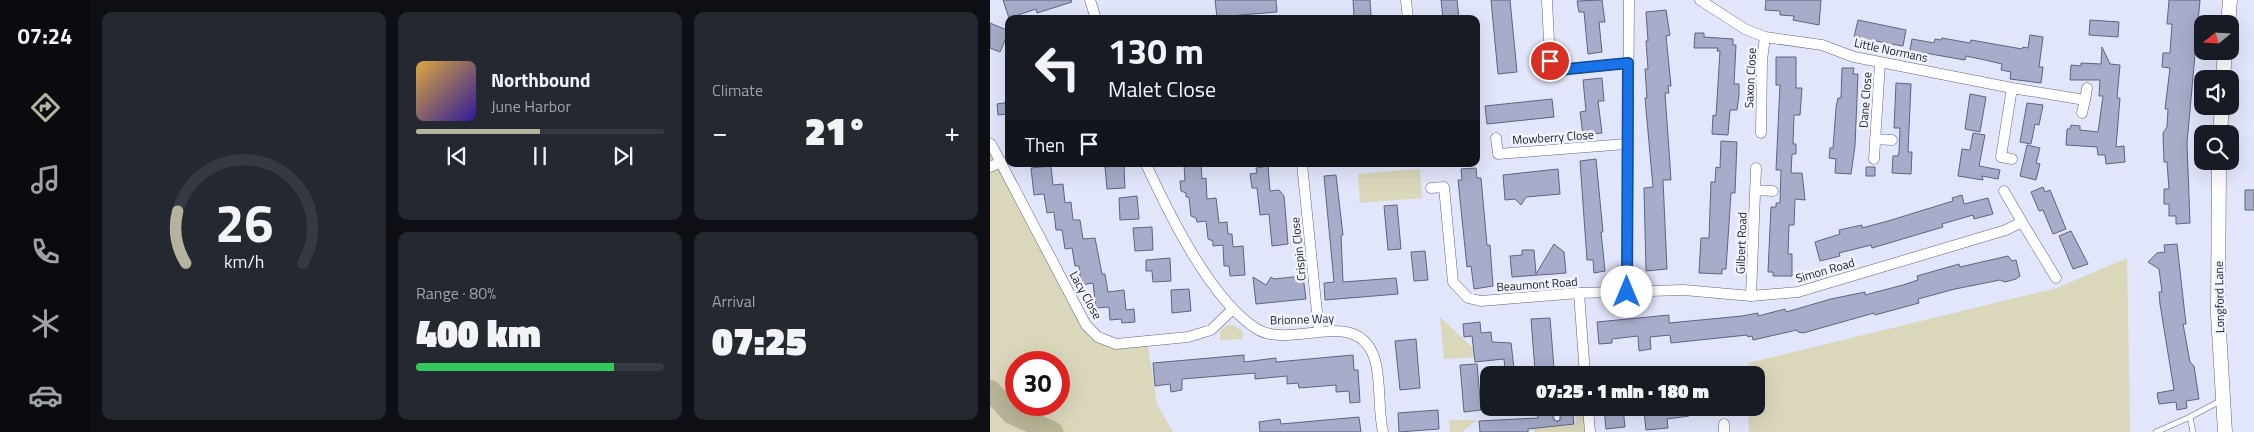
<!DOCTYPE html>
<html lang="en">
<head>
<meta charset="utf-8">
<style>
	:root { --surface:#171b24; --page:#242831; --text:#f1f3f6; --muted:#9ea1a6; --line:#363941; --accent:#b5b39d }
	body { margin:0; font-family:"Titillium Web",sans-serif; background:var(--page); color:var(--text); height:100vh; display:flex; flex-direction:column; font-size:19px; white-space:nowrap }
	* { box-sizing:border-box; margin:0 }
	p { font-size:16px; color:var(--muted) }
	.icon { flex:none; width:28px; height:28px; fill:none; stroke:currentColor; stroke-width:2; stroke-linecap:round; stroke-linejoin:round }
	.map { position:relative; flex:1; overflow:hidden }
	.sheet { display:flex; flex-direction:column; gap:12px; padding:12px; background:#0d0f14; width:900px }
	.sheet>* { flex:none }
	.top-card { position:absolute; left:15px; top:15px; width:475px; height:152px; border-radius:10px; box-shadow:0 5px 20px #0002; background:#171b24; color:var(--text); overflow:hidden }
	.needle { width:32px; rotate:252deg }
	.controls { position:absolute; left:1204px; top:15px; display:grid; gap:10px }
	.controls a { display:grid; place-items:center; width:45px; height:45px; border-radius:10px; background:var(--surface); box-shadow:0 5px 20px #0002; font-size:25px }
	.speed { position:absolute; left:15px; top:351px; display:flex; gap:10px; font-size:25px; font-weight:700; text-align:center }
	.speed>* { display:grid; place-content:center; width:65px; height:65px; border-radius:50%; background:var(--surface); box-shadow:0 5px 20px #0002; line-height:1 }
	.speed .limit { border:8px solid #d22; background:#fff; color:#111 }
	.pin { position:absolute; display:grid; place-items:center; width:42px; height:42px; color:#fff; margin:-21px; border:2px solid #fff; border-radius:50%; box-shadow:0 1px 5px #0007 }
	.me { position:absolute; width:55px; margin:-28px; rotate:0deg; stroke-linejoin:round; filter:drop-shadow(0 0 4px #0008) }
	.turn { display:flex; align-items:center; gap:18px; height:105px; padding:0 20px; font-size:22px }
	.turn .icon { width:65px; height:65px; stroke-width:2.5 }
	.turn b { display:block; font-size:35px; line-height:42px }
	.then { display:flex; align-items:center; height:48px; padding:0 20px; background:#0003; gap:10px; font-size:19px }
	.big { font-size:38px; font-weight:800; line-height:1.1 }
	.sheet .tile { flex:1; display:flex; flex-direction:column; justify-content:center; gap:8px; min-width:0; padding:0 18px; border-radius:10px; background:var(--page) }
	.sheet .dial { align-items:center; gap:0 }
	.dial svg { height:130px; overflow:visible; fill:none; stroke:var(--line); stroke-width:7; stroke-linecap:round; text-anchor:middle }
	.dial text { fill:var(--text); stroke:none }
	.song { display:flex; align-items:center; gap:15px }
	.cover { width:60px; height:60px; border-radius:8px; background:linear-gradient(135deg,hsl(40 70% 55%),hsl(250 70% 35%)) }
	.played { height:5px; border-radius:2px; background:linear-gradient(90deg,var(--accent) 50%,var(--line) 50%) }
	.keys { display:flex; justify-content:space-around; direction:ltr }
	.heat { display:flex; justify-content:space-between; align-items:center; font-size:28px; direction:ltr }
	.charge { height:8px; border-radius:4px; background:linear-gradient(90deg,#34c759 80%,var(--line) 0) }
	.sheet .tiles { flex:1; display:grid; gap:12px; grid-template-columns:repeat(3,1fr) }
	.tile:first-child { grid-row:span 2 }
	.trip { position:absolute; left:490px; top:366px; width:285px; height:50px; border-radius:10px; background:var(--surface); box-shadow:0 5px 20px #0002; font-weight:800; line-height:50px; text-align:center }
	main { display:flex; flex:1; min-height:0 }
	.tabs { display:flex; flex-direction:column; width:90px; justify-content:space-around; align-items:center; background:#090b0e; color:var(--muted) }
	.tabs .icon { width:35px; height:35px }
	.tabs .on { color:var(--accent) }
	.tabs b { font-size:22px; color:var(--text) }
	.map>svg:first-child { display:block }
</style>
</head>
<body>
<main>
<nav class="tabs">
<b>07:24</b>
<svg class="icon on" aria-label="directions" viewBox="0 0 24 24"><path d="M12 3l9 9-9 9-9-9zM9 14v-3h6M13 9l2 2-2 2"/></svg>
<svg class="icon" aria-label="music" viewBox="0 0 24 24"><path d="M9 18V5l10-2v13"/><circle cx="6" cy="18" r="3"/><circle cx="16" cy="16" r="3"/></svg>
<svg class="icon" aria-label="phone" viewBox="0 0 24 24"><path d="M5 4h4l2 5-3 2q2 4 5 5l2-3 5 2v4C11 20 4 13 5 4z"/></svg>
<svg class="icon" aria-label="climate" viewBox="0 0 24 24"><path d="M12 3v18M4 7l16 10M4 17L20 7"/></svg>
<svg class="icon" aria-label="car" viewBox="0 0 24 24"><path d="M5 17H2v-5l4-1 3-4h7l3 4 3 1v5h-3M9 17h6M6 11h13"/><circle cx="7" cy="17" r="2"/><circle cx="17" cy="17" r="2"/></svg>
</nav>
<section class="sheet">
<div class="tiles">
<div class="tile dial"><svg viewBox="0 0 100 80">
<path d="M14 69A42 42 0 1 1 86 69"/>
<path d="M14 69A42 42 0 0 1 9 37" stroke="#b5b39d"/>
<text x="50" y="56" font-size="32" font-weight="700">26</text>
<text x="50" y="72" font-size="11">km/h</text>
</svg></div>
<div class="tile">
<div class="song"><i class="cover"></i><div><b>Northbound</b><p>June Harbor</p></div></div>
<div class="played"></div>
<div class="keys"><svg class="icon" aria-label="previous" viewBox="0 0 24 24"><path d="M18 5L8 12l10 7zM5 5v14"/></svg><svg class="icon" aria-label="pause" viewBox="0 0 24 24"><path d="M8 5v14M16 5v14"/></svg><svg class="icon" aria-label="next" viewBox="0 0 24 24"><path d="M6 5l10 7-10 7zM19 5v14"/></svg></div>
</div>
<div class="tile"><p>Climate</p>
<div class="heat"><a>−</a><b class="big">21°</b><a>+</a></div>
</div>
<div class="tile"><p>Range · 80%</p><b class="big">400 km</b><div class="charge"></div></div>
<div class="tile"><p>Arrival</p><b class="big">07:25</b></div>
</div>
</section>
<div class="map">
<svg width="1264" height="432" viewBox="0 0 1264 432">
	<rect width="100%" height="100%" fill="#e1e6fb"/>
	<!-- green -->
	<path fill="#dad7bb" fill-rule="evenodd" d="M0,144l96,181 30,18 31,-2 10,63 16,28h-183zM26,362h43v43h-43z
		M430,169l2,29 -62,5 -2,-29z
		M1137,258l3,174h-381l-1,-24h8v-33h-8v-12l309,-75z
		M450,317l43,40 -39,2z
		M238,325h5l9,6 1,8 -23,1v-9z
		M585,408h13l2,24h-56v-3l42,-5z
		M459,420h28l-15,12h-12z"/>
	<g fill="none" stroke-linecap="round" stroke-linejoin="round">
		<!-- river -->
		<path stroke="#b9b597" stroke-width="21" d="M0,390l22,24 41,18"/>
	</g>
	<!-- building -->
	<path fill="#a6acc9" stroke="#5d6483" d="M13,0h68l1,2 -35,11 -1,-4 -27,9z
		M225,0h61l1,12 -60,5z
		M363,0h17l1,15 -17,2z
		M451,0h16l2,19h-16z
		M501,0h19l7,72 -19,2z
		M612,0l3,22h-6l3,30 -14,2 -4,-42h-5l-2,-11z
		M776,0h55l-2,25 -26,-5 1,-4 -14,-1v-4l-15,-1z
		M1179,0h31l-13,143 3,80 -14,1v-8h-7v-12h-5v-15h5l-2,-27h-3l-1,-29 4,-6 1,-18h-3l5,-41 -8,-1 1,-14h7l2,-29h-5z
		M676,10l4,25 -4,1 5,50h-3l1,7h-4l6,87h-8l4,89 -21,2 -2,-83 9,-1 -8,-89h2l-2,-29h3l-2,-28h2l-2,-29z
		M868,20l48,10 -3,16 -49,-9z
		M1100,20l29,2 -1,15 -29,-2z
		M0,23l19,8 -9,21 -10,-4z
		M705,33h9v4l29,2v6h3l-2,39h5v11l-2,15h-7l-2,25 -16,-1 1,-19 3,1 4,-65h-3l1,-3h-24z
		M1040,35l13,2 -4,30h4l-2,16 -31,-4 1,-7 -10,-2 1,-6 -17,-4 -19,-4 -1,4 -40,-7v5l-16,-3 3,-16 22,4 1,-4 6,1 1,-2 28,5 1,-3 51,9 1,-2 5,1z
		M1112,47l8,17 10,1 -3,33h3l-4,49 8,-1 1,16 -19,2 -1,-9h-7l-1,-8 -31,-2 1,-16h3l1,-4 9,1v4l18,2 5,-36h-4l1,-16h-30l1,-15 10,1v-3l20,1z
		M786,57h20v31h6l-2,27h-6l-1,29h3v10h-4l-1,19h11l3,27 -10,-1 -1,26h-5l-1,29h4v22h-19v-4h-5l3,-65h5v-4h4l1,-33h-5l4,-85h-4z
		M852,68h12l-1,6h5l-3,72 -4,28 -16,-1 1,-14 -7,-1 1,-10h3l3,-40 2,-10h3z
		M612,78l2,23h-6l4,32 -19,2 -3,-23 6,-1 -3,-31z
		M906,83l15,1 -3,68h4l-1,22 -19,-1 1,-17h5l1,-4 1,-24h-6z
		M980,94l16,3 -6,35 -15,-3z
		M562,99l2,18 -67,7 -2,-18z
		M19,102v12l-11,1 -1,-11z
		M1037,103l16,2 -4,20 -4,-1 -4,20 -11,-2z
		M983,133l12,2 -6,31 21,4 -2,9 -16,-3 1,4 -25,-4 4,-27 8,1z
		M731,141l16,1 -2,51h-4l-5,76h-4v5l-23,-1 2,-35h8l2,-56h4l1,-15 4,1z
		M1037,145l13,3 -4,15 4,1 -4,16 -16,-4z
		M606,159l7,73h-2l4,39 -11,2 -1,-13h-6l-7,-99z
		M194,164h17l1,15 4,-1 1,21 9,-1 3,25 8,-1 1,12h4l1,13 10,-1 2,29 -15,1 -1,-10h-5l-1,-21 -10,1v-5l-5,-2 -2,-18 -9,1 -1,-4 -5,-2 -2,-19h-3v-4l-5,-2 -1,-10h5z
		M134,165l1,23 -18,1 -2,-22z
		M61,166l2,19 10,-1 2,19 6,-1 2,18h7l3,19 12,-1 7,36h3l3,18 16,-2 2,20 8,-1 1,13 -13,1 -1,-4 -11,1 -1,-13 -13,1 -3,-25 -12,2 -2,-19h-4l-3,-18 -7,1 -3,-19h-6l-2,-18 -7,1 -3,-19 -10,1 -3,-27z
		M278,166l2,25 9,-1 5,6 4,48 -16,2 -3,-32 -9,1 -3,-27h-5l-2,-14 7,-1 -1,-5z
		M876,167h9v9h-9z
		M486,168l1,10h4l6,67h3l3,41 -19,3 -3,-23 -4,1 -9,-87h4l-1,-11z
		M568,169l2,25 -34,3 -5,8 -6,-6 -10,1 -2,-25z
		M346,175l7,60h-2l2,47 53,-4 2,16 -73,6 -1,-17 10,-1 -10,-106z
		M1053,187l2,5 5,-2 16,39 -13,5 -10,-24 -4,1 -8,-19z
		M1255,190h9v20h-9z
		M972,195l2,9 24,-6 5,16 -19,5 -1,-4 -31,9 1,3 -71,21 -1,-3 -32,8 1,3 -20,5 -5,-19 25,-8 -1,-4 23,-5v3l26,-7 65,-20 -1,-3z
		M147,196l2,23 -19,1 -1,-22z
		M407,205l4,44 -13,1 -4,-44z
		M162,227l1,23 -18,1 -2,-23z
		M1081,231l17,33 -15,5 -14,-33z
		M564,244l10,8 2,21 -54,4 -2,-21 12,-1v-5h12l2,24z
		M1187,244l9,80h-3l7,38 4,4 5,33 -13,2 1,7 -10,2 -1,-8 -17,2 -2,-11 17,-3 -14,-86 -1,-12h3l-3,-23 -11,-7 9,-9 8,-1 -1,-7z
		M435,251l3,29 -14,1 -3,-29z
		M1018,256l4,5 4,-1 4,16 -4,3 -11,3 -5,-2 -45,9 -37,10 1,4 -44,12 -1,-2 -71,20 -5,-1 -1,-2 -44,10 -1,-4 -4,1 -1,-2 -76,8 -1,-8 -20,2 1,12 -12,2 -1,-15 -26,3v4l-13,1 -2,-22 72,-7v8l73,-7 16,-3v3l27,-7 1,3 45,-13 34,-7v3l38,-10 15,-5 -1,-4 42,-12 1,3z
		M180,258l1,23 -18,1 -1,-11h-6v-11z
		M313,276l3,23 -50,5 -3,-27 13,8 5,-8 3,2z
		M199,289l2,22 -19,2 -1,-23z
		M560,318l4,50 -19,2 -4,-51z
		M490,322l1,11 10,-1 1,10 19,1 3,25 -9,1 -1,-10 -29,3 -3,-26 -8,1 -1,-13z
		M426,339l4,49 -20,2 -5,-49z
		M254,355v7l32,-4v4l77,-7 1,15h4l2,32 -10,1 -1,-12 -13,1v-7l-37,3 -1,-5 -11,1v-8l-32,3v-6l-73,6v11l-11,2 -1,-8 -15,2 -2,-23z
		M487,364l4,46 -17,2 -4,-47z
		M547,408h15l1,11 4,3 4,-3 -1,-11h12l2,16 -46,5v3h-48l-1,-11 59,-3z
		M614,408h19l2,19 -19,2z
		M687,408h11l1,8 -22,3 1,9 -22,2 -2,-19z
		M448,410l1,19 -40,3 -1,-19z
		M369,417l2,15h-101l-1,-10 21,-3 1,5z"/>
	<g fill="none" stroke-linecap="round" stroke-linejoin="round">
		<!-- lane casing -->
		<g stroke="#5e6584" stroke-width="6">
			<path id="lane" d="M563,375l32,-4
				M566,408l1,10
				M1166,432l34,-15
				M1203,432l-3,-15 32,-17"/>
		</g>
		<!-- street casing -->
		<g stroke="#5e6584" stroke-width="11">
			<path id="street" d="M100,0l6,19
				M416,0l2,19
				M710,0l45,29 20,8 57,8 32,12 26,5 132,26 73,12 -3,13
				M557,1l3,60 8,9 70,-7
				M1022,88l-11,69 11,2
				M1095,100l2,-12
				M771,133l1,-73 3,-23
				M506,138l2,16 128,-10
				M885,139l17,1
				M1,144l95,181 12,12 18,7 72,-7 23,-7 22,-21
				M884,159l6,-97
				M156,164c22,48 65,137 111,165 35,22 105,-27 119,35 5,22 2,46 7,68
				M312,164l17,168
				M0,167l11,-5
				M441,188l13,-1 9,95 15,16 13,3 98,-8 105,-3 67,6 47,-4 208,-62 16,-8 34,56
				M765,190l18,1
				M1014,191l18,31
				M637,292l2,-292
				M589,293l6,82
				M761,296l5,-128
				M598,408l2,24
				M734,424v8"/>
		</g>
		<!-- secondary casing -->
		<g stroke="#5e6584" stroke-width="15">
			<path id="secondary" d="M1238,24l2,-24
				M1233,79l2,-28
				M1230,134l2,-28
				M1229,161l-1,153 7,118"/>
		</g>
		<!-- lane -->
		<use href="#lane" stroke="#fff" stroke-width="5"/>
		<!-- street -->
		<use href="#street" stroke="#fff" stroke-width="10"/>
		<!-- secondary -->
		<use href="#secondary" stroke="#fff" stroke-width="14"/>
	</g>
	<g fill="none" stroke-linecap="round" stroke-linejoin="round">
		<!-- route casing -->
		<g stroke="#114b97" stroke-width="12">
			<path id="route" d="M560,61l8,9 70,-7 -1,229"/>
		</g>
		<!-- route -->
		<use href="#route" stroke="#1a73e8" stroke-width="9"/>
	</g>
	<g text-anchor="middle" dominant-baseline="central" stroke-width="5" stroke-linejoin="round" paint-order="stroke">
		<!-- street labels -->
		<g font-size="12" fill="#1a1d2a" stroke="#f2f4fb">
			<text transform="translate(901 50) rotate(12)">Little Normans</text>
			<text transform="translate(760 78) rotate(-87)">Saxon Close</text>
			<text transform="translate(875 100) rotate(-86)">Dane Close</text>
			<text transform="translate(563 137) rotate(-4)">Mowberry Close</text>
			<text transform="translate(751 243) rotate(-88)">Gilbert Road</text>
			<text transform="translate(308 249) rotate(-96)">Crispin Close</text>
			<text transform="translate(835 270) rotate(-16)">Simon Road</text>
			<text transform="translate(547 284) rotate(-4)">Beaumont Road</text>
			<text transform="translate(96 295) rotate(61)">Lacy Close</text>
			<text transform="translate(1229 297) rotate(-91)">Longford Lane</text>
			<text transform="translate(312 319) rotate(-2)">Brionne Way</text>
		</g>
	</g>
</svg>
<div class="controls">
<a><svg class="needle" viewBox="-14 -14 28 28"><path d="M0-13l5 13h-10z" fill="#e53935"/><path d="M0 13l5-13h-10z" fill="#9ea1a6"/></svg></a>
<a><svg class="icon" aria-label="sound" viewBox="0 0 24 24"><path d="M4 9h4l5-4v14l-5-4H4zM17 9q2 3 0 6"/></svg></a>
<a><svg class="icon" aria-label="search" viewBox="0 0 24 24"><circle cx="10" cy="10" r="6"/><path d="M15 15l6 6"/></svg></a>
</div>
<div class="speed"><div class="limit">30</div></div>
<div class="pin" style="left:560px;top:61px;background:#d93025"><svg class="icon" aria-label="arrive" viewBox="0 0 24 24"><path d="M6 21V4h12l-3 4 3 4H6"/></svg></div>
<svg class="me" style="left:637px;top:292px" viewBox="-20 -20 40 40"><circle r="19" fill="#fff"/><path d="M0-13L10 11 0 6-10 11z" fill="#1a73e8"/></svg>
<div class="trip">07:25 · 1 min · 180 m</div>
<div class="top-card">
<div class="turn"><svg class="icon" aria-label="left" viewBox="0 0 24 24"><path d="M17 20v-9H6M10 6l-5 5 5 5"/></svg><div><b>130 m</b>Malet Close</div></div>
<div class="then">Then<svg class="icon" aria-label="arrive" viewBox="0 0 24 24"><path d="M6 21V4h12l-3 4 3 4H6"/></svg></div>
</div>
</div>
</main>
</body>
</html>
